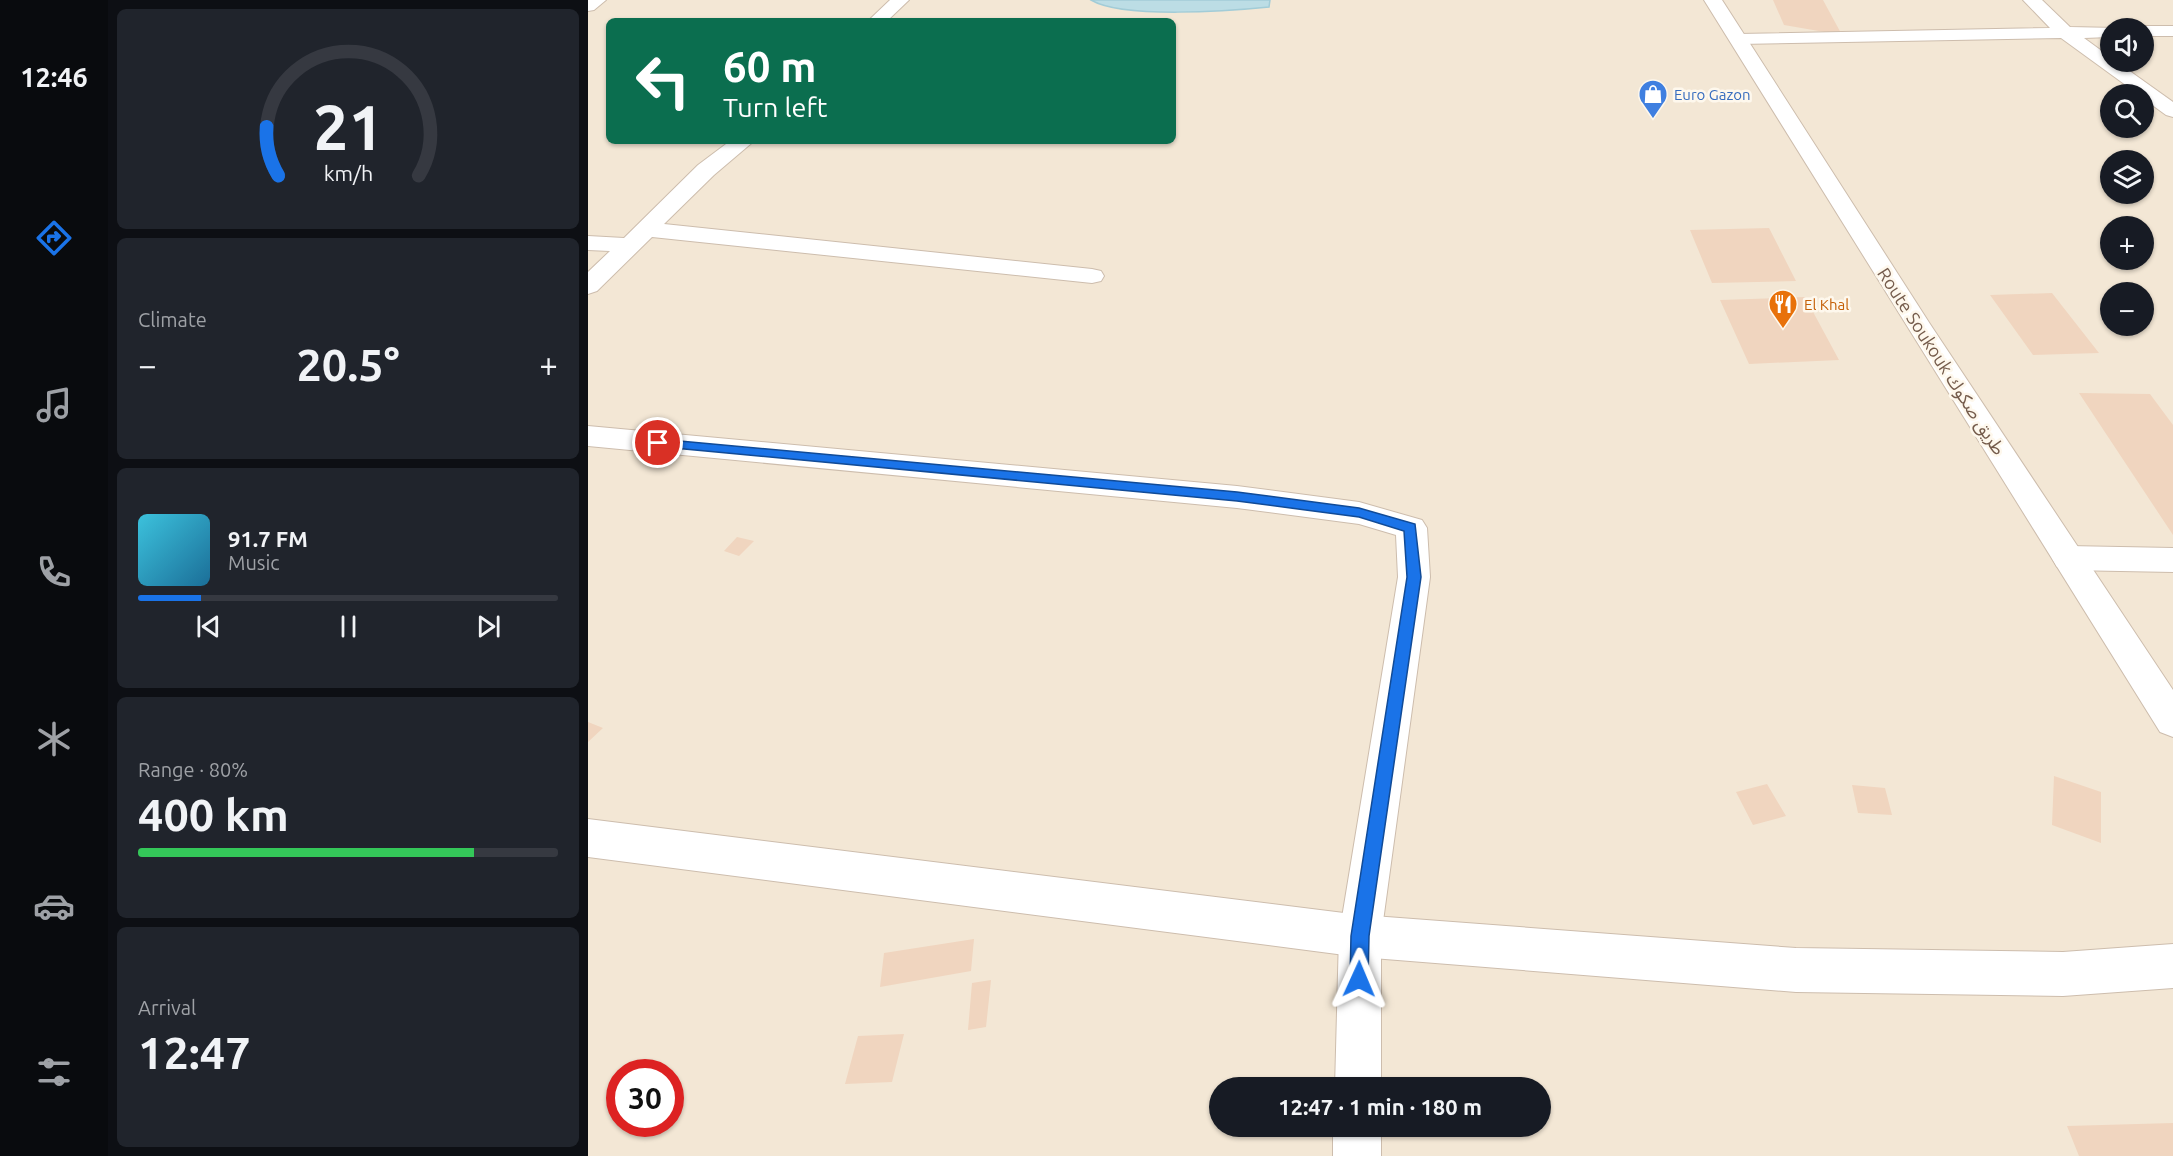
<!DOCTYPE html>
<html lang="en">
<head>
<meta charset="utf-8">
<style>
	:root { --surface:#171b24; --page:#20242c; --text:#f1f3f6; --muted:#9ea1a6; --line:#363941; --accent:#1a73e8 }
	body { margin:0; font-family:Ubuntu,"Noto Sans Arabic",sans-serif; background:var(--page); color:var(--text); height:100vh; display:flex; flex-direction:column; font-size:22px; white-space:nowrap }
	* { box-sizing:border-box; margin:0 }
	p { font-size:20px; color:var(--muted) }
	.icon { flex:none; width:33px; height:33px; fill:none; stroke:currentColor; stroke-width:2; stroke-linecap:round; stroke-linejoin:round }
	.map { position:relative; flex:1; overflow:hidden }
	.sheet { display:flex; flex-direction:column; gap:9px; padding:9px; background:#0d0f14; width:480px }
	.sheet>* { flex:none }
	.banner { position:absolute; left:18px; top:18px; width:570px; height:126px; border-radius:9px; box-shadow:0 2px 4px #0004; background:#0b6e4f; color:#fff; overflow:hidden }
	.fabs { position:absolute; left:1512px; top:18px; display:grid; gap:12px }
	.fabs a { display:grid; place-items:center; width:54px; height:54px; border-radius:50%; background:var(--surface); box-shadow:0 2px 4px #0004; font-size:30px }
	.speed { position:absolute; left:18px; top:1059px; display:flex; gap:12px; font-size:30px; font-weight:700; text-align:center }
	.speed>* { display:grid; place-content:center; width:78px; height:78px; border-radius:50%; background:var(--surface); box-shadow:0 2px 4px #0004; line-height:1 }
	.speed .limit { border:9px solid #d22; background:#fff; color:#111 }
	.pin { position:absolute; display:grid; place-items:center; width:51px; height:51px; color:#fff; margin:-26px; border:3px solid #fff; border-radius:50%; box-shadow:0 2px 6px #0007 }
	.me { position:absolute; width:66px; margin:-33px; rotate:1deg; stroke-linejoin:round; filter:drop-shadow(0 0 4px #0008) }
	.turn { display:flex; align-items:center; gap:21px; height:126px; padding:0 18px; font-size:27px }
	.turn .icon { width:78px; height:78px; stroke-width:2.5 }
	.turn b { display:block; font-size:42px; line-height:51px }
	.big { font-size:45px; font-weight:600; line-height:1.1 }
	.sheet .widget { flex:1; display:flex; flex-direction:column; justify-content:center; gap:9px; min-width:0; padding:0 21px; border-radius:9px; background:var(--page) }
	.sheet .dial { align-items:center; gap:0 }
	.dial svg { height:156px; overflow:visible; fill:none; stroke:var(--line); stroke-width:7; stroke-linecap:round; text-anchor:middle }
	.dial text { fill:var(--text); stroke:none }
	.song { display:flex; align-items:center; gap:18px }
	.cover { width:72px; height:72px; border-radius:9px; background:linear-gradient(135deg,hsl(190 70% 55%),hsl(200 70% 35%)) }
	.played { height:6px; border-radius:3px; background:linear-gradient(90deg,var(--accent) 15%,var(--line) 15%) }
	.keys { display:flex; justify-content:space-around; direction:ltr }
	.heat { display:flex; justify-content:space-between; align-items:center; font-size:33px; direction:ltr }
	.charge { height:9px; border-radius:4px; background:linear-gradient(90deg,#34c759 80%,var(--line) 0) }
	.trip { position:absolute; left:621px; top:1077px; width:342px; height:60px; border-radius:30px; background:var(--surface); box-shadow:0 2px 4px #0004; font-weight:600; line-height:60px; text-align:center }
	main { display:flex; flex:1; min-height:0 }
	.tabs { display:flex; flex-direction:column; width:108px; justify-content:space-around; align-items:center; background:#090b0e; color:var(--muted) }
	.tabs .icon { width:42px; height:42px }
	.tabs .on { color:var(--accent) }
	.tabs b { font-size:27px; color:var(--text) }
	.map>svg:first-child { display:block }
</style>
</head>
<body>
<main>
<nav class="tabs">
<b>12:46</b>
<svg class="icon on" aria-label="directions" viewBox="0 0 24 24"><path d="M12 3l9 9-9 9-9-9zM9 14v-3h6M13 9l2 2-2 2"/></svg>
<svg class="icon" aria-label="music" viewBox="0 0 24 24"><path d="M9 18V5l10-2v13"/><circle cx="6" cy="18" r="3"/><circle cx="16" cy="16" r="3"/></svg>
<svg class="icon" aria-label="phone" viewBox="0 0 24 24"><path d="M5 4h4l2 5-3 2q2 4 5 5l2-3 5 2v4C11 20 4 13 5 4z"/></svg>
<svg class="icon" aria-label="climate" viewBox="0 0 24 24"><path d="M12 3v18M4 7l16 10M4 17L20 7"/></svg>
<svg class="icon" aria-label="car" viewBox="0 0 24 24"><path d="M5 17H2v-5l4-1 3-4h7l3 4 3 1v5h-3M9 17h6M6 11h13"/><circle cx="7" cy="17" r="2"/><circle cx="17" cy="17" r="2"/></svg>
<svg class="icon" aria-label="filters" viewBox="0 0 24 24"><path d="M4 7h16M4 17h16"/><circle cx="9" cy="7" r="2"/><circle cx="15" cy="17" r="2"/></svg>
</nav>
<section class="sheet">
<div class="widget dial"><svg viewBox="0 0 100 80">
<path d="M14 69A42 42 0 1 1 86 69"/>
<path d="M14 69A42 42 0 0 1 8 44" stroke="#1a73e8"/>
<text x="50" y="56" font-size="32" font-weight="700">21</text>
<text x="50" y="72" font-size="11">km/h</text>
</svg></div>
<div class="widget"><p>Climate</p>
<div class="heat"><a>−</a><b class="big">20.5°</b><a>+</a></div>
</div>
<div class="widget">
<div class="song"><i class="cover"></i><div><b>91.7 FM</b><p>Music</p></div></div>
<div class="played"></div>
<div class="keys"><svg class="icon" aria-label="previous" viewBox="0 0 24 24"><path d="M18 5L8 12l10 7zM5 5v14"/></svg><svg class="icon" aria-label="pause" viewBox="0 0 24 24"><path d="M8 5v14M16 5v14"/></svg><svg class="icon" aria-label="next" viewBox="0 0 24 24"><path d="M6 5l10 7-10 7zM19 5v14"/></svg></div>
</div>
<div class="widget"><p>Range · 80%</p><b class="big">400 km</b><div class="charge"></div></div>
<div class="widget"><p>Arrival</p><b class="big">12:47</b></div>
</section>
<div class="map">
<svg width="1585" height="1156" viewBox="0 0 1585 1156">
	<rect width="100%" height="100%" fill="#fcf5e7"/>
	<!-- residential -->
	<path fill="#f3e7d5" fill-rule="evenodd" d="M0,0h1585v1156h-1585zM21,21h564v120h-564zM1522,28h34v34h-34zM1522,94h34v34h-34zM1522,160h34v34h-34zM1522,226h34v34h-34zM1522,292h34v34h-34zM32,1072h50v52h-50zM632,1088h320v38h-320z"/>
	<!-- water -->
	<path fill="#bcdde5" stroke="#a2ccd7" stroke-width="1.5" d="M503,0h179l-1,7c-39,4 -146,12 -178,-7z"/>
	<!-- building -->
	<path fill="#f0d5bf" d="M1185,0h50l19,35 -58,-10z
		M1181,228l27,53 -84,2 -22,-53z
		M1464,293l47,60 -66,2 -43,-60z
		M1217,297l34,63 -90,4 -29,-64z
		M1491,393l71,1 23,31v110z
		M149,537l17,4 -15,15 -15,-5z
		M0,722l15,6 -15,14z
		M1466,776l47,16v51l-49,-18z
		M1179,784l19,32 -33,9 -17,-33z
		M1264,785l33,3 7,27 -34,-2z
		M386,939l-3,32 -91,16 4,-34z
		M403,980l-5,47 -18,3 4,-47z
		M316,1034l-12,48 -47,2 13,-48z
		M1585,1123v33h-94l-12,-30z"/>
	<g fill="none" stroke-linecap="round" stroke-linejoin="round">
		<!-- minor casing -->
		<g stroke="#cdbdad" stroke-width="2">
			<path id="minor" d="M0,0h18l-12,10 -6,1z
				M302,0h19l-22,21h-19z
				M1435,0h19l28,27 46,1h-6v9l-26,1 26,19v5h7l56,40v15l-7,-2 -22,-16v-5h-6l-77,-56 -322,6 -6,-1 -3,-4 3,-4 6,-1 311,-6z
				M1556,26h29v10h-29v-8h-7z
				M142,141h24l-40,34 -50,49 428,45 9,2 3,5 -3,5 -9,2 -440,-46 -55,54 -9,3v-22l22,-21 -22,-1v-14l36,2 74,-73z
				M0,426l649,60 122,16 63,18 5,8 3,49 -49,359v152h-46l4,-152 59,-359 -2,-42 -37,-11 -122,-16 -649,-62z
				M1480,546l105,2v24l-105,-2 -11,-3 -5,-9 5,-9z
				M745,1126h48v30h-48z"/>
		</g>
		<!-- tertiary casing -->
		<g stroke="#cdbdad" stroke-width="2">
			<path id="tertiary" d="M1116,0h18l208,324 243,366v47l-13,-5z
				M0,819l772,96 436,33 267,4 110,-8v44l-110,8 -267,-4 -436,-35 -772,-100z"/>
		</g>
		<!-- minor -->
		<use href="#minor" fill="#fff" fill-rule="evenodd"/>
		<!-- tertiary -->
		<use href="#tertiary" fill="#fff" fill-rule="evenodd"/>
	</g>
	<!-- route -->
	<path fill="#1a73e8" stroke="#114b97" stroke-width="1.5" d="M70,439l579,53 122,16 56,16 6,53 -52,359 -1,43 -2,6 -7,3 -6,-3 -3,-6 1,-43 56,-359 -3,-46 -45,-14 -122,-16 -584,-55v-6z"/>
	<!-- icons -->
	<defs>
		<g id="shop-pin" transform="scale(1.5)"><path d="M0 17L-7.5 6A9.5 9.5 0 1 1 7.5 6Z" fill="#3f7fe0" stroke="#fef8ed"/><path d="M-5-2.5h2.3a2.7 3.5 0 0 1 5.4 0H5L5.5 6h-11ZM-1.5-2.5h3a1.5 2.3 0 0 0-3 0Z" fill="#fff"/></g>
		<g id="restaurant-pin" transform="scale(1.5)"><path d="M0 17L-7.5 6A9.5 9.5 0 1 1 7.5 6Z" fill="#e8710a" stroke="#fef8ed"/><path d="M-5-6h1v4h1v-4h1v4h1v-4h1v5L-1.5 .5V6h-2V.5L-5-1ZM5-6V6H3V1.5H1.5Q1.5-4 5-6Z" fill="#fff"/></g>
	</defs>
	<g fill-rule="evenodd">
		<use href="#shop-pin" x="1065" y="94"/>
		<use href="#restaurant-pin" x="1195" y="304"/>
	</g>
	<g text-anchor="middle" dominant-baseline="central" stroke-width="5" stroke-linejoin="round" paint-order="stroke">
		<!-- far-shop labels -->
		<g font-size="15" fill="#366cbe" stroke="#fef8ed" text-anchor="start">
			<text x="1086" y="94">Euro Gazon</text>
		</g>
		<!-- far-food labels -->
		<g font-size="15" fill="#c56008" stroke="#fef8ed" text-anchor="start">
			<text x="1216" y="304">El Khal</text>
		</g>
		<!-- street labels -->
		<g font-size="18" fill="#755c4c" stroke="#fef8ed">
			<text transform="translate(1354 361) rotate(57)">Route Soukouk طريق صكوك</text>
		</g>
	</g>
</svg>
<div class="fabs">
<a><svg class="icon" aria-label="sound" viewBox="0 0 24 24"><path d="M4 9h4l5-4v14l-5-4H4zM17 9q2 3 0 6"/></svg></a>
<a><svg class="icon" aria-label="search" viewBox="0 0 24 24"><circle cx="10" cy="10" r="6"/><path d="M15 15l6 6"/></svg></a>
<a><svg class="icon" aria-label="layers" viewBox="0 0 24 24"><path d="M12 4l9 5-9 5-9-5zM3 14l9 5 9-5"/></svg></a>
<a>+</a>
<a>−</a>
</div>
<div class="speed"><div class="limit">30</div></div>
<div class="pin" style="left:70px;top:443px;background:#d93025"><svg class="icon" aria-label="arrive" viewBox="0 0 24 24"><path d="M6 21V4h12l-3 4 3 4H6"/></svg></div>
<svg class="me" style="left:771px;top:979px" viewBox="-20 -20 40 40"><path d="M0-17L14 15 0 8-14 15z" fill="#1a73e8" stroke="#fff" stroke-width="4"/></svg>
<div class="trip">12:47 · 1 min · 180 m</div>
<div class="banner">
<div class="turn"><svg class="icon" aria-label="left" viewBox="0 0 24 24"><path d="M17 20v-9H6M10 6l-5 5 5 5"/></svg><div><b>60 m</b>Turn left</div></div>
</div>
</div>
</main>
</body>
</html>
